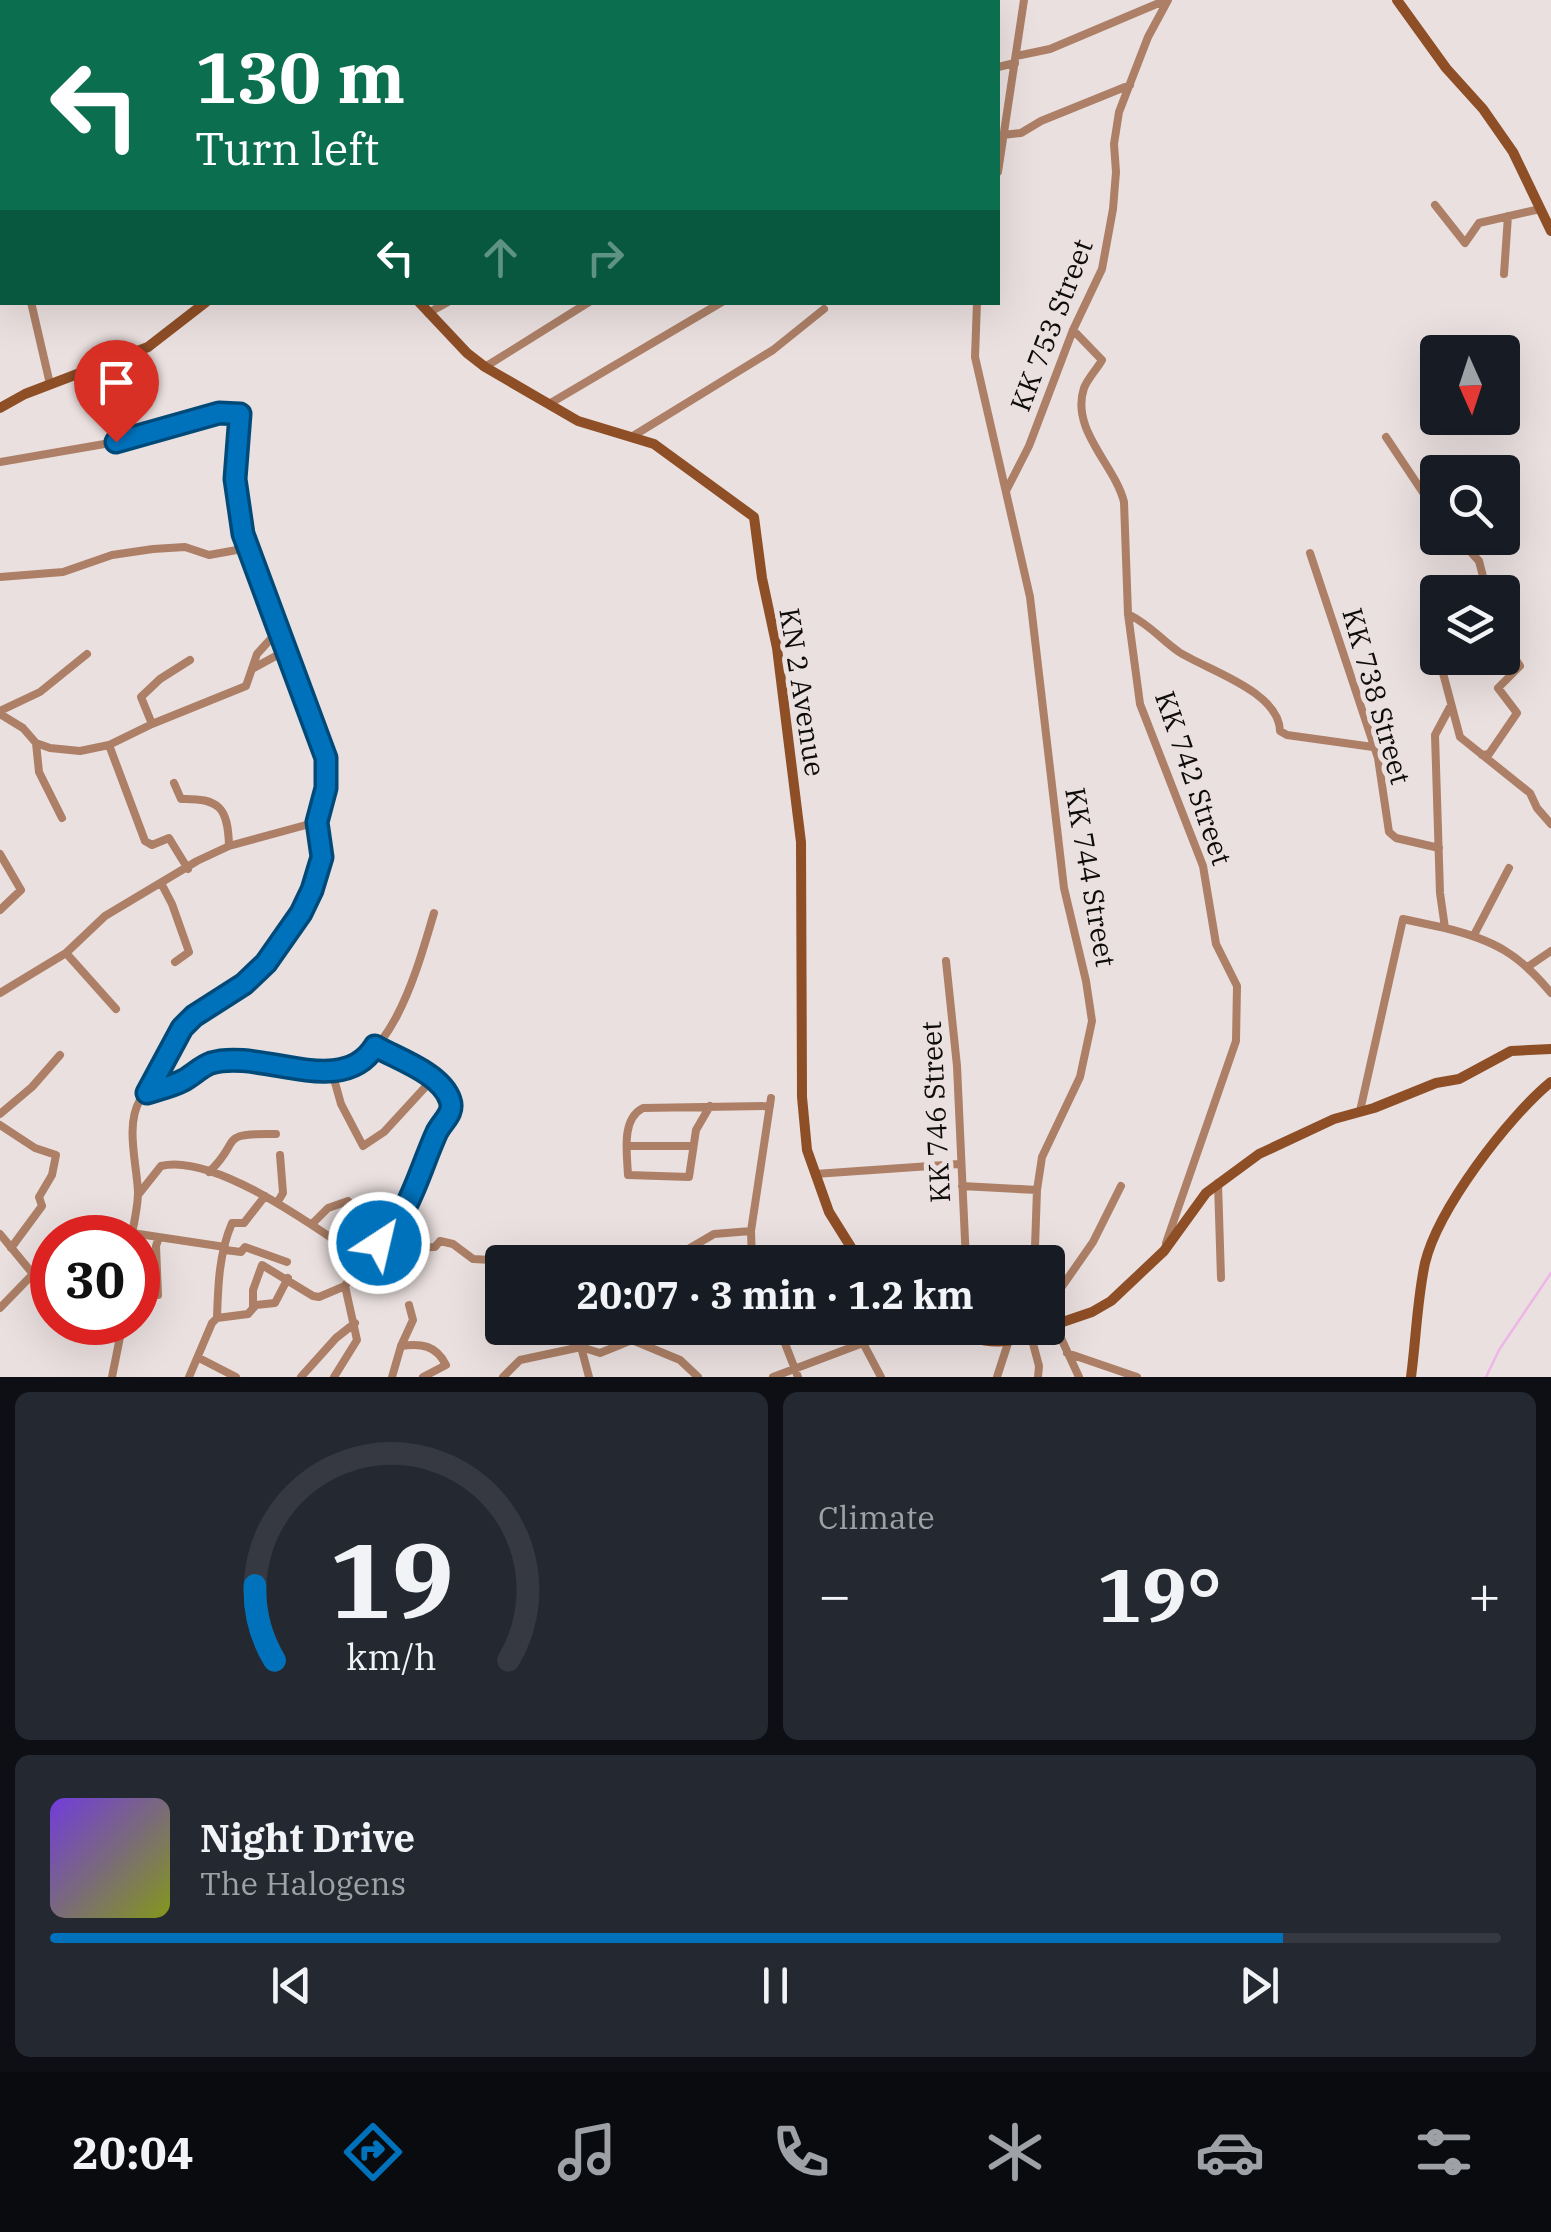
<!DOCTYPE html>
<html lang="en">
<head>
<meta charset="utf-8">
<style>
	:root { --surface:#171b24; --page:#242831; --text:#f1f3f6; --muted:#9ea1a6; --line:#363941; --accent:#0072bc }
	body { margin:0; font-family:"IBM Plex Serif",serif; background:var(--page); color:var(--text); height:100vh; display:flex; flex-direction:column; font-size:38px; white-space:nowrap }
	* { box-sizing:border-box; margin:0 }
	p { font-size:32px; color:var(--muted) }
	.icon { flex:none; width:55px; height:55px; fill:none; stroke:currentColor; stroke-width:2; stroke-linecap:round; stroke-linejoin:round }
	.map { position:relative; height:1377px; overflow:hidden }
	.sheet { display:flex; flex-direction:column; gap:15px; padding:15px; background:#0d0f14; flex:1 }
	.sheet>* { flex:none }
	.guide { position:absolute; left:0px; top:0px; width:1000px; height:305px; box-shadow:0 10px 40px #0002; background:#0b6e4f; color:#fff; overflow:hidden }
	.needle { width:65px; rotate:177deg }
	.tools { position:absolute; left:1420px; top:335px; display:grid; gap:20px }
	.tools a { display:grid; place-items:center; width:100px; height:100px; border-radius:10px; background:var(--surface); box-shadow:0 10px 40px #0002; font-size:50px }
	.speed { position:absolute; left:30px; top:1215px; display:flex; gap:20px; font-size:50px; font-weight:700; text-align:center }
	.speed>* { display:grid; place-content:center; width:130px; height:130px; border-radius:50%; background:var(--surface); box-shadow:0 10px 40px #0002; line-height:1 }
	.speed .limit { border:15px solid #d22; background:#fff; color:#111 }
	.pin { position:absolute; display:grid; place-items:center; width:85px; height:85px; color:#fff; margin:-102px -42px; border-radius:50% 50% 50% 0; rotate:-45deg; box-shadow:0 0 10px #0007 }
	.pin .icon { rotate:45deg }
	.me { position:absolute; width:110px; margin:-55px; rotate:35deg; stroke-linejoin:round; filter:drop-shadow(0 0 8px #0008) }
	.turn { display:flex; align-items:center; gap:35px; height:210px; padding:0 30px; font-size:45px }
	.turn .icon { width:130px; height:130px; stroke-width:2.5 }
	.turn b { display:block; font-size:70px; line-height:85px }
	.lanes { display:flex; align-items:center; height:95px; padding:0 30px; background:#0003; justify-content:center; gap:50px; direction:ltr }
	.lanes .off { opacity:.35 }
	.big { font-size:75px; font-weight:800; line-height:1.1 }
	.sheet .card { flex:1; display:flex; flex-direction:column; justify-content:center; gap:15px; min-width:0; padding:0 35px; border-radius:15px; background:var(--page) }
	.sheet .dial { align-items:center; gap:0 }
	.dial svg { height:260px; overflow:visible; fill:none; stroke:var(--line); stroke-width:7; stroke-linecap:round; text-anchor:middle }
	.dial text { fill:var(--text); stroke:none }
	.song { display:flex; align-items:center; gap:30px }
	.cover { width:120px; height:120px; border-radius:15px; background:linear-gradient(135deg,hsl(260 70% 55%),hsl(70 70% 35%)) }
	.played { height:10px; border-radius:5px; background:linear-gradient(90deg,var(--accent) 85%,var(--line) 85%) }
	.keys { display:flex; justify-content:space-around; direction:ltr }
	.heat { display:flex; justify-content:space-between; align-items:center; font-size:55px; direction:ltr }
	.sheet .tiles { flex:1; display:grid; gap:15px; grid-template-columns:1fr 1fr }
	.card:last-child { grid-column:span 2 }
	.trip { position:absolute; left:485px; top:1245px; width:580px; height:100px; border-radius:10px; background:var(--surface); box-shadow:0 10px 40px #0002; font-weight:800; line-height:100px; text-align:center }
	.tabs { display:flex; height:160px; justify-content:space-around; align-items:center; background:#090b0e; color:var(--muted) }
	.tabs .icon { width:70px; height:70px }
	.tabs .active { color:var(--accent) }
	.tabs b { font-size:45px; color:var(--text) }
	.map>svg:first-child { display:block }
</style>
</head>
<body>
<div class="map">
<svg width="1551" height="1377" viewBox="0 0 1551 1377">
	<rect width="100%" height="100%" fill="#eae0df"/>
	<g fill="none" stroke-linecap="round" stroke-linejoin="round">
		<!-- stream -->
		<path stroke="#ecb6e7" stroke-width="2.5" d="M1486,1377l13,-27 52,-77"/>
		<!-- street -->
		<path stroke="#ac7f66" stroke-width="8" d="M833,0l3,2
			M175,2l3,-2
			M258,2l6,-2
			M298,2l1,-2
			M532,2l1,-2
			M653,2l2,-2
			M747,2l2,-2
			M986,2l5,-2
			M1016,56l34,-7 116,-49
			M998,67l17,-4
			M0,69l2,2
			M0,124h2
			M1003,135l18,-2 20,-12 89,-36
			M0,145l2,2
			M998,172l26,-172
			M1435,205l30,38 14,-20 61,-14
			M0,256h2
			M1504,274l4,-58
			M0,296h2
			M31,302l19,82
			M977,302l-2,55 55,240 34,291 22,93 6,40 -12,56 -38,80 -5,33 -2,57 4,15
			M428,313l20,-11
			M1073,330l29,30c-5,9 -14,18 -18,28 -14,42 31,77 40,114l4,112 12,90 63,162 13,78 21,42 -1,55 -70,202
			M485,367l104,-65
			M549,404l173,-102
			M633,436l140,-86 51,-41
			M1386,437l52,78
			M0,462l116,-20 103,-29 21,1 -5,65 8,55 28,70 14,47 40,97 1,40 -9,34
			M1006,491l23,-45 44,-116 29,-61 11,-60 3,-37 -2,-28 5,-32 29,-75 20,-37
			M1458,538l21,23 8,31
			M1310,553l68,205 11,74 7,6 43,10
			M0,577l63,-5 49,-17 41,-6 32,-2 24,8 39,-7
			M1436,612l2,20
			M1128,614c24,12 32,25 51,38 28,18 100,39 101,79l7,4 86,12
			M1439,658l21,79 70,56 7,15 14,16
			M252,669l33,-18
			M1450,707l-15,28 5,158 5,35c49,12 74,26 106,65
			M0,711l40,-19 47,-38
			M0,714l23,14 13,15 14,5 30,3 29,-6 43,-21 94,-38 11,-32 21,-23
			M152,724l-11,-27 19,-18 30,-19
			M36,743l3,29 23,46
			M109,745l36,96 7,4 17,-7 19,31
			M1482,755l7,-1 28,-41 -19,-25 22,-22 -18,-27
			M174,783l7,16c38,-1 47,8 48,47
			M0,854l21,36 -21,20
			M161,883l11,21 17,48 -14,10
			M1474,935l35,-67
			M66,953l50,56
			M946,961l11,105 9,196
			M1529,966l22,-15
			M0,993l66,-40 39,-37 92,-55 32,-15 88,-24
			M332,1072l9,32 22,42 21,-14 45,-49
			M147,1093c12,-3 25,-6 36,-13 11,-6 21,-15 34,-17 40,-6 76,11 114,9 62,-4 88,-110 103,-159
			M710,1106l-14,24 -7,47 -61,-2c-1,-22 -7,-56 15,-67l127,-2
			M1360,1111l43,-192 42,9
			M0,1114l32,-27 28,-32
			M0,1125l35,23 21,7 -4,20 -13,22 3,9 -31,42
			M628,1146h64
			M209,1172c34,-32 7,-39 67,-38
			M815,1174l144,-10
			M1218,1183l3,95
			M962,1186l75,4
			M138,1195l23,-29c54,-13 157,63 201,93l-17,27 12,54 -23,37
			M277,1203l6,-10 -3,-38
			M312,1224l16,-16 20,-7 28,29 6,18 53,-1 5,-6 13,3 20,15 58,3
			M132,1233l93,14
			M0,1234l33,40 19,10
			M131,1238c3,-15 7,-31 7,-46 -1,-27 -13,-67 2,-92 14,-23 33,-67 54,-84 15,-13 36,-20 52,-33 36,-30 93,-113 71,-161
			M225,1250l16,2 4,-5 42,15
			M362,1259l35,-34 22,-44 18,-49 14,-20 -1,-12 -10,-15 -65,-39
			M666,1262l48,-28 37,-3
			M752,1262l-1,-31 20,-133
			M1048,1283l9,23 -3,17 25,54
			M158,1295l-2,-49 3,-9
			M1054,1298l39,-56 28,-56
			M253,1307v-17l9,-25 51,31 6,1 26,-11
			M0,1308l33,-34
			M217,1318c1,-32 2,-65 15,-95h12l21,-27
			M576,1328l13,49
			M779,1328l19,49
			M1031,1336l8,30 -1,11
			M401,1346c20,-3 35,-1 45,19l-23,12
			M1067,1353l70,24
			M199,1358l37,19
			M112,1377l11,-55
			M189,1377l23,-54 5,-5 31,-4 8,-9 19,-2 13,-25
			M301,1377l35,-39 19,-15
			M392,1377l9,-31 12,-26 -4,-15
			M503,1377l17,-17 61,-13 19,6 32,-13 48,20 18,17
			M773,1377l90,-34 18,34
			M997,1377l12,-37"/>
		<!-- secondary -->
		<path stroke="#8e4e26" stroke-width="10" d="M1397,0l49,68 37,41 30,43 38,79
			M446,2l1,-2
			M779,2l3,-2
			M419,302l48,51 18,14 93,54 76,23 100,73 8,61 15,70 24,194 1,255 5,53 22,62 25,40 11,10
			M0,408l25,-14 123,-47 58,-45
			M1048,1327l44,-15 19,-11 53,-50 42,-58 53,-39 75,-35 40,-11 62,-25 23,-4 52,-28 40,-2
			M954,1328c28,20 62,16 92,0
			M1411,1377c5,-37 6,-77 14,-114 13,-54 83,-146 126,-181"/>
	</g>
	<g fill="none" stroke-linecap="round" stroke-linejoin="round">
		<!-- route casing -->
		<g stroke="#004a7a" stroke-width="25">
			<path id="route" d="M116,442l103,-29 21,1 -5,65 8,55 83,224v30l-9,34 5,35 -10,33 -11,23 -35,50 -22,21 -50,32 -12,12 -35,65c13,-4 26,-7 37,-13 9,-5 18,-14 27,-17 50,-15 131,37 164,-17 22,13 66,27 75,54 5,14 -9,22 -14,34 -17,38 -26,80 -57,109"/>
		</g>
		<!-- route -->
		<use href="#route" stroke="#0072bc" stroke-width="18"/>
	</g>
	<g text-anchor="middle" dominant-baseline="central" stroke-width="10" stroke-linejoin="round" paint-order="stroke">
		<!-- street labels -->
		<g font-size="28" fill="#0e0b0b" stroke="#eae0df">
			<text transform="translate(1051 325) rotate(-69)">KK 753 Street</text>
			<text transform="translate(803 692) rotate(81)">KN 2 Avenue</text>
			<text transform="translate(1377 696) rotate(74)">KK 738 Street</text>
			<text transform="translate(1194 778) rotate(71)">KK 742 Street</text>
			<text transform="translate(1091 877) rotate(80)">KK 744 Street</text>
			<text transform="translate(935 1112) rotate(-93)">KK 746 Street</text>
		</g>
	</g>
</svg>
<div class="tools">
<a><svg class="needle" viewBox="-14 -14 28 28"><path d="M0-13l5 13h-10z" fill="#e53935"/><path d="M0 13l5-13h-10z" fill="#9ea1a6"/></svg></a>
<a><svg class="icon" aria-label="search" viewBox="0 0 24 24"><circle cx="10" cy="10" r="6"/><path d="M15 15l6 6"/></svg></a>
<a><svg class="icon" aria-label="layers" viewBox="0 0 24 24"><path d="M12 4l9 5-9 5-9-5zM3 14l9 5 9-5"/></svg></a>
</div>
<div class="speed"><div class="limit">30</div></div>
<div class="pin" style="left:116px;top:442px;background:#d93025"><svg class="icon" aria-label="arrive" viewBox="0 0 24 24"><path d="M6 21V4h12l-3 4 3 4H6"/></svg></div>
<svg class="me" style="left:379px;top:1243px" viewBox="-20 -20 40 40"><circle r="17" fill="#0072bc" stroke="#fff" stroke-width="3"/><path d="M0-11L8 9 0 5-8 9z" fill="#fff"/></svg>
<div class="trip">20:07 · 3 min · 1.2 km</div>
<div class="guide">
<div class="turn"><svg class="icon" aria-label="left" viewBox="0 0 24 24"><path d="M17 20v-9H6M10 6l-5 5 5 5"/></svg><div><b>130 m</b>Turn left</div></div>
<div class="lanes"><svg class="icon" aria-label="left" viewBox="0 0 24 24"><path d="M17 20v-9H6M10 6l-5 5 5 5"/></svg><svg class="icon off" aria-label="ahead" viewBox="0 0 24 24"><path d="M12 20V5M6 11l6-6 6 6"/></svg><svg class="icon off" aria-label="right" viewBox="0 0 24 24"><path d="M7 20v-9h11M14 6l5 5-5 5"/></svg></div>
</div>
</div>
<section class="sheet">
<div class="tiles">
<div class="card dial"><svg viewBox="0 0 100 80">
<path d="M14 69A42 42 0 1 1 86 69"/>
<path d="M14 69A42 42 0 0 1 8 46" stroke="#0072bc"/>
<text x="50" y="56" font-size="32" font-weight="700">19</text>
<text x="50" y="72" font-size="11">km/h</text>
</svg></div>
<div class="card"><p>Climate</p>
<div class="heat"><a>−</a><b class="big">19°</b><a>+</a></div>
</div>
<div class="card">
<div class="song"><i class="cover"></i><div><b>Night Drive</b><p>The Halogens</p></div></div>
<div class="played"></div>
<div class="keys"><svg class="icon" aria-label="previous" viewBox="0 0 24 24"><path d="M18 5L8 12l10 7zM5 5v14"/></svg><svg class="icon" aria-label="pause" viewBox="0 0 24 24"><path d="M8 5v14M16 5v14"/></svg><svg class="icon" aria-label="next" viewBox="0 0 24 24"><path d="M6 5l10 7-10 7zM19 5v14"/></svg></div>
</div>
</div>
</section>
<nav class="tabs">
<b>20:04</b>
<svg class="icon active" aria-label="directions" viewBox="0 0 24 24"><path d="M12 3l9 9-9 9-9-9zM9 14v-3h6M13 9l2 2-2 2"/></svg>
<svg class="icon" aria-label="music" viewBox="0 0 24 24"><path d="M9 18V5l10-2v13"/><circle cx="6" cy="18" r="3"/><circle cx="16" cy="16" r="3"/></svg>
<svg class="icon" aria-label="phone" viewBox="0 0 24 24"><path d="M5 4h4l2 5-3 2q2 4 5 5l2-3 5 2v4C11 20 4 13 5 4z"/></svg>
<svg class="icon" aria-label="climate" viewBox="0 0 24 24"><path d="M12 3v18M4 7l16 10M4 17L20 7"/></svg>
<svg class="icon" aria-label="car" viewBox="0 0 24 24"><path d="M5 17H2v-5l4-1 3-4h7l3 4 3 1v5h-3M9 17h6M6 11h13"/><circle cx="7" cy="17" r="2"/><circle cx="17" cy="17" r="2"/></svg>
<svg class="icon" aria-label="filters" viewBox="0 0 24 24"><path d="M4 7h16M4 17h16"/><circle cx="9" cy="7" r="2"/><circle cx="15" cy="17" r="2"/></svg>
</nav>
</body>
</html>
